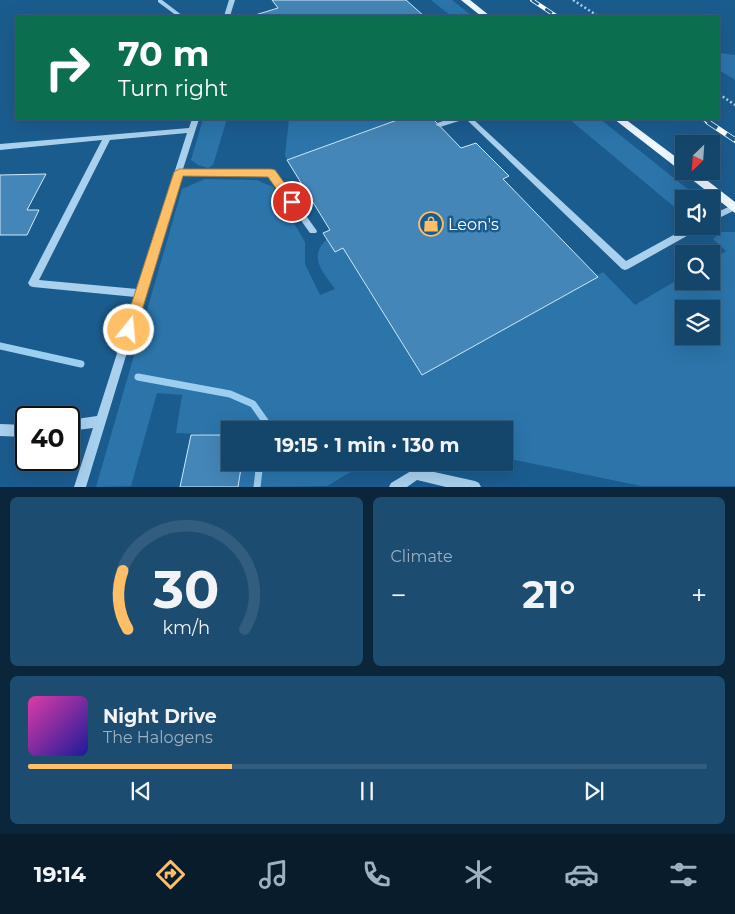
<!DOCTYPE html>
<html lang="en">
<head>
<meta charset="utf-8">
<style>
	:root { --surface:#14456b; --page:#1d4c71; --text:#f1f3f6; --muted:#9db1c1; --line:#335d7e; --accent:#ffbf66 }
	body { margin:0; font-family:Montserrat,sans-serif; background:var(--page); color:var(--text); height:100vh; display:flex; flex-direction:column; font-size:19px; white-space:nowrap }
	* { box-sizing:border-box; margin:0 }
	p { font-size:16px; color:var(--muted) }
	.icon { flex:none; width:28px; height:28px; fill:none; stroke:currentColor; stroke-width:2; stroke-linecap:round; stroke-linejoin:round }
	.map { position:relative; height:487px; overflow:hidden }
	.drawer { display:flex; flex-direction:column; gap:10px; padding:10px; background:#0b263b; flex:1 }
	.drawer>* { flex:none }
	.hud { position:absolute; left:15px; top:15px; width:705px; height:105px; border-radius:0px; box-shadow:0 5px 20px #0002,0 0 0 1px var(--line); background:#0b6e4f; color:#fff; overflow:hidden }
	.needle { width:32px; rotate:205deg }
	.tools { position:absolute; left:675px; top:135px; display:grid; gap:10px }
	.tools a { display:grid; place-items:center; width:45px; height:45px; border-radius:0px; background:var(--surface); box-shadow:0 5px 20px #0002,0 0 0 1px var(--line); font-size:25px }
	.speed { position:absolute; left:15px; top:406px; display:flex; gap:10px; font-size:25px; font-weight:700; text-align:center }
	.speed>* { display:grid; place-content:center; width:65px; height:65px; border-radius:50%; background:var(--surface); box-shadow:0 5px 20px #0002,0 0 0 1px var(--line); line-height:1 }
	.speed .limit { border:2px solid #111; border-radius:8px; background:#fff; color:#111 }
	.pin { position:absolute; display:grid; place-items:center; width:42px; height:42px; color:#fff; margin:-21px; border:2px solid #fff; border-radius:50%; box-shadow:0 1px 5px #0007 }
	.me { position:absolute; width:55px; margin:-28px; rotate:17deg; stroke-linejoin:round; filter:drop-shadow(0 0 4px #0008) }
	.turn { display:flex; align-items:center; gap:18px; height:105px; padding:0 20px; font-size:22px }
	.turn .icon { width:65px; height:65px; stroke-width:2.5 }
	.turn b { display:block; font-size:35px; line-height:42px }
	.big { font-size:38px; font-weight:700; line-height:1.1 }
	.drawer .widget { flex:1; display:flex; flex-direction:column; justify-content:center; gap:8px; min-width:0; padding:0 18px; border-radius:8px; background:var(--page) }
	.drawer .dial { align-items:center; gap:0 }
	.dial svg { height:130px; overflow:visible; fill:none; stroke:var(--line); stroke-width:7; stroke-linecap:round; text-anchor:middle }
	.dial text { fill:var(--text); stroke:none }
	.song { display:flex; align-items:center; gap:15px }
	.cover { width:60px; height:60px; border-radius:8px; background:linear-gradient(135deg,hsl(320 70% 55%),hsl(240 70% 35%)) }
	.played { height:5px; border-radius:2px; background:linear-gradient(90deg,var(--accent) 30%,var(--line) 30%) }
	.keys { display:flex; justify-content:space-around; direction:ltr }
	.heat { display:flex; justify-content:space-between; align-items:center; font-size:28px; direction:ltr }
	.drawer .tiles { flex:1; display:grid; gap:10px; grid-template-columns:1fr 1fr }
	.widget:last-child { grid-column:span 2 }
	.trip { position:absolute; left:221px; top:421px; width:292px; height:50px; border-radius:0px; background:var(--surface); box-shadow:0 5px 20px #0002,0 0 0 1px var(--line); font-weight:700; line-height:50px; text-align:center }
	.tab-bar { display:flex; height:80px; justify-content:space-around; align-items:center; background:#081c2b; color:var(--muted) }
	.tab-bar .icon { width:35px; height:35px }
	.tab-bar .selected { color:var(--accent) }
	.tab-bar b { font-size:22px; color:var(--text) }
	.map>svg:first-child { display:block }
</style>
</head>
<body>
<div class="map">
<svg width="735" height="487" viewBox="0 0 735 487">
	<rect width="100%" height="100%" fill="#1b5c8f"/>
	<!-- green -->
	<path fill="#2b75ab" fill-rule="evenodd" d="M431,0h21l20,16h-21z
		M719,53l16,2v25l-16,-10z
		M203,119h24l-14,46 -5,3 -10,-3 -7,-5z
		M289,119h111l-113,41 -2,-5z
		M569,119h31l100,80h-16v16z
		M205,179l52,1 16,7 32,55v22l15,31 15,-6c-13,-18 -27,-32 -8,-50l8,13 8,-4 79,127 181,-103 32,33 49,-29v5h27v-21l15,-9 -13,-12 9,-7h13v254h-94l-136,-28v-28h-275v5l-54,-2 6,-38 -25,-2 -26,93 -35,1 86,-298zM684,309h27v27h-27z
		M242,463h124l-39,23 -89,1z"/>
	<g fill="none" stroke-linecap="round" stroke-linejoin="round">
		<!-- stream -->
		<path stroke="#9ccef0" stroke-width="7" d="M0,346l81,18
			M138,377l92,17 23,10 12,17 -1,9
			M257,487l3,-25"/>
	</g>
	<!-- building -->
	<path fill="#4486b7" stroke="#cfe8fa" d="M272,0h134l18,16h-172l26,-8z
		M400,119h33l28,29 15,-5 33,33 -6,3 95,98 -176,98 -79,-127 -8,4 -12,-19 7,-3 -43,-70z
		M46,174l-19,36h12l-12,25h-27v-60z
		M191,435h39v27h12l-4,25h-58z"/>
	<g fill="none" stroke-linecap="round" stroke-linejoin="round">
		<!-- path -->
		<path stroke="#a9d1ee" stroke-width="2.5" stroke-dasharray="2 2.5" stroke-linecap="butt" d="M573,0l25,16
			M719,94l16,11"/>
		<!-- minor -->
		<path fill="#a9d1ee" fill-rule="evenodd" d="M158,0h4l21,16h-6l-19,-14z
			M229,0h6l-5,16h-6z
			M192,119h7l-16,50 91,2 43,60 -1,2h-6l-41,-57 -88,-1 -95,312h-12l19,-59 -24,3v-11l28,-4 38,-119 -102,-10 -3,-1 -2,-3 74,-143 -102,10v-6l189,-16zM187,133l-50,156 -98,-9 71,-140z
			M450,119h10l-1,2 -19,6 -4,-2 1,-2z
			M466,119h7l153,142 64,-35h12l-1,2 -73,41 -3,1 -3,-1z
			M735,204v6l-24,12v-7z
			M0,424l26,1v12l-26,-1z
			M416,468l59,13 4,2 2,4h-35l-29,-7 -10,7h-18l2,-4z"/>
		<!-- major -->
		<path fill="#f0f8ff" fill-rule="evenodd" d="M461,0h9l20,16h-9z
			M614,119h11l59,44v8h11l40,31v11z"/>
		<!-- rail-far1 casing -->
		<g stroke="#fff" stroke-width="4">
			<path id="rail-far1" d="M532,0l24,16
				M704,119l6,4"/>
		</g>
		<!-- rail casing -->
		<g stroke="#fff" stroke-width="5.5">
			<path id="rail" d="M708,122l27,18"/>
		</g>
		<!-- rail-far1 -->
		<use href="#rail-far1" stroke="#1b5c8f" stroke-width="2.5" stroke-dasharray="8" stroke-linecap="butt"/>
		<!-- rail -->
		<use href="#rail" stroke="#1b5c8f" stroke-width="4" stroke-dasharray="11" stroke-linecap="butt"/>
	</g>
	<!-- route -->
	<path fill="#ffbf66" stroke="#a67c42" d="M179,169h92l4,1 23,32 -2,3h-8l-20,-28 -85,-1 -47,154 -2,4 -5,2 -4,-2 -2,-4 51,-158z"/>
	<!-- icons -->
	<defs>
		<g id="shop-ring" transform="scale(1.25)"><circle r="9.5" fill="#1b5c8f" stroke="#ffbf66" stroke-width="1.5"/><path d="M-5-2.5h2.3a2.7 3.5 0 0 1 5.4 0H5L5.5 6h-11ZM-1.5-2.5h3a1.5 2.3 0 0 0-3 0Z" fill="#ffbf66"/></g>
	</defs>
	<g fill-rule="evenodd">
		<use href="#shop-ring" x="431" y="224"/>
	</g>
	<g text-anchor="middle" dominant-baseline="central" stroke-width="5" stroke-linejoin="round" paint-order="stroke">
		<!-- poi labels -->
		<g font-size="16" fill="#fff" stroke="#1b5c8f" text-anchor="start">
			<text x="448" y="224">Leon's</text>
		</g>
	</g>
</svg>
<div class="tools">
<a><svg class="needle" viewBox="-14 -14 28 28"><path d="M0-13l5 13h-10z" fill="#e53935"/><path d="M0 13l5-13h-10z" fill="#9db1c1"/></svg></a>
<a><svg class="icon" aria-label="sound" viewBox="0 0 24 24"><path d="M4 9h4l5-4v14l-5-4H4zM17 9q2 3 0 6"/></svg></a>
<a><svg class="icon" aria-label="search" viewBox="0 0 24 24"><circle cx="10" cy="10" r="6"/><path d="M15 15l6 6"/></svg></a>
<a><svg class="icon" aria-label="layers" viewBox="0 0 24 24"><path d="M12 4l9 5-9 5-9-5zM3 14l9 5 9-5"/></svg></a>
</div>
<div class="speed"><div class="limit">40</div></div>
<div class="pin" style="left:292px;top:202px;background:#d93025"><svg class="icon" aria-label="arrive" viewBox="0 0 24 24"><path d="M6 21V4h12l-3 4 3 4H6"/></svg></div>
<svg class="me" style="left:129px;top:330px" viewBox="-20 -20 40 40"><circle r="17" fill="#ffbf66" stroke="#fff" stroke-width="3"/><path d="M0-11L8 9 0 5-8 9z" fill="#fff"/></svg>
<div class="trip">19:15 · 1 min · 130 m</div>
<div class="hud">
<div class="turn"><svg class="icon" aria-label="right" viewBox="0 0 24 24"><path d="M7 20v-9h11M14 6l5 5-5 5"/></svg><div><b>70 m</b>Turn right</div></div>
</div>
</div>
<section class="drawer">
<div class="tiles">
<div class="widget dial"><svg viewBox="0 0 100 80">
<path d="M14 69A42 42 0 1 1 86 69"/>
<path d="M14 69A42 42 0 0 1 11 33" stroke="#ffbf66"/>
<text x="50" y="56" font-size="32" font-weight="700">30</text>
<text x="50" y="72" font-size="11">km/h</text>
</svg></div>
<div class="widget"><p>Climate</p>
<div class="heat"><a>−</a><b class="big">21°</b><a>+</a></div>
</div>
<div class="widget">
<div class="song"><i class="cover"></i><div><b>Night Drive</b><p>The Halogens</p></div></div>
<div class="played"></div>
<div class="keys"><svg class="icon" aria-label="previous" viewBox="0 0 24 24"><path d="M18 5L8 12l10 7zM5 5v14"/></svg><svg class="icon" aria-label="pause" viewBox="0 0 24 24"><path d="M8 5v14M16 5v14"/></svg><svg class="icon" aria-label="next" viewBox="0 0 24 24"><path d="M6 5l10 7-10 7zM19 5v14"/></svg></div>
</div>
</div>
</section>
<nav class="tab-bar">
<b>19:14</b>
<svg class="icon selected" aria-label="directions" viewBox="0 0 24 24"><path d="M12 3l9 9-9 9-9-9zM9 14v-3h6M13 9l2 2-2 2"/></svg>
<svg class="icon" aria-label="music" viewBox="0 0 24 24"><path d="M9 18V5l10-2v13"/><circle cx="6" cy="18" r="3"/><circle cx="16" cy="16" r="3"/></svg>
<svg class="icon" aria-label="phone" viewBox="0 0 24 24"><path d="M5 4h4l2 5-3 2q2 4 5 5l2-3 5 2v4C11 20 4 13 5 4z"/></svg>
<svg class="icon" aria-label="climate" viewBox="0 0 24 24"><path d="M12 3v18M4 7l16 10M4 17L20 7"/></svg>
<svg class="icon" aria-label="car" viewBox="0 0 24 24"><path d="M5 17H2v-5l4-1 3-4h7l3 4 3 1v5h-3M9 17h6M6 11h13"/><circle cx="7" cy="17" r="2"/><circle cx="17" cy="17" r="2"/></svg>
<svg class="icon" aria-label="filters" viewBox="0 0 24 24"><path d="M4 7h16M4 17h16"/><circle cx="9" cy="7" r="2"/><circle cx="15" cy="17" r="2"/></svg>
</nav>
</body>
</html>
